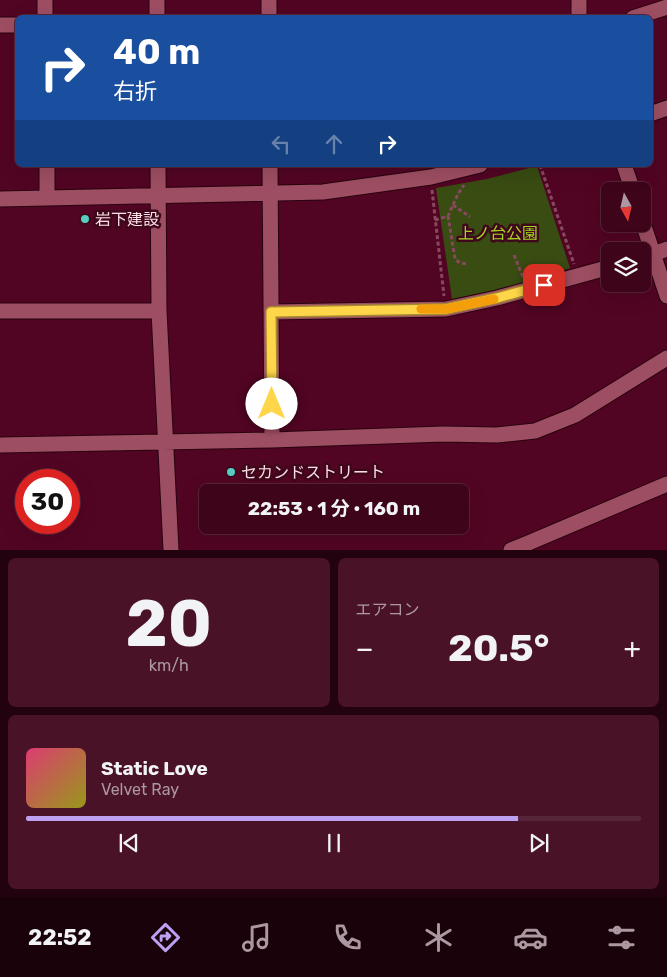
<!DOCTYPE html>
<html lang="ja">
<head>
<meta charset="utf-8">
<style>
	:root { --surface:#3e041a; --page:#491227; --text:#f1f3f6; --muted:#ad98a2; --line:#572539; --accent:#bca0f2 }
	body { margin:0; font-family:Rubik,"Noto Sans JP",sans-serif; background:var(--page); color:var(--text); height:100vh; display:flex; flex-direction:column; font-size:19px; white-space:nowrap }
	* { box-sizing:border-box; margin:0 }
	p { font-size:16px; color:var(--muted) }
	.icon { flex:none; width:28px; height:28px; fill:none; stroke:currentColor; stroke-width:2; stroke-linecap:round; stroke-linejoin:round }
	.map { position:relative; height:550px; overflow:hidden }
	.details { display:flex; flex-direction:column; gap:8px; padding:8px; background:#22020e; flex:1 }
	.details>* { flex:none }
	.guide { position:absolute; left:15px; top:15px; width:638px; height:152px; border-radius:8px; box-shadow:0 5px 20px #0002,0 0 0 1px var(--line); background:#1a4fa0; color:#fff; overflow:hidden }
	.needle { width:32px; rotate:172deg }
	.fabs { position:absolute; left:601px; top:182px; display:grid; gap:10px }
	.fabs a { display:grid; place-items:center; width:50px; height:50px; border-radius:8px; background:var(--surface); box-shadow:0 5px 20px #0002,0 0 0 1px var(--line); font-size:25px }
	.speed { position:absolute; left:15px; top:469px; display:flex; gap:10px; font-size:25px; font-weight:700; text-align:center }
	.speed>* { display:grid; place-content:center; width:65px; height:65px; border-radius:50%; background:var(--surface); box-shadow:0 5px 20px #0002,0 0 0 1px var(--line); line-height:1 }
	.speed .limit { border:8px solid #d22; background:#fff; color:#111 }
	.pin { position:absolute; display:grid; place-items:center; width:42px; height:42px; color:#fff; margin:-21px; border-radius:10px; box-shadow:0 2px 8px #0006 }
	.me { position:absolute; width:55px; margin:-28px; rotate:0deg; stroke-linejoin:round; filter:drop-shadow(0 0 4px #0008) }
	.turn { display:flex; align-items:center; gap:18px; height:105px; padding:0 15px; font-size:22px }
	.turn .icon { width:65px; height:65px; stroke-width:2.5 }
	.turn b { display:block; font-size:35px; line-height:42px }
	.lanes { display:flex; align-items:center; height:48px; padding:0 15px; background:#0003; justify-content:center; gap:25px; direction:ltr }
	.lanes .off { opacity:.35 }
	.big { font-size:38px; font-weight:700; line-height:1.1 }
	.details .card { flex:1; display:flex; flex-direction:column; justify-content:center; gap:8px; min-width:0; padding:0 18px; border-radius:8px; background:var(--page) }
	.details .dial { align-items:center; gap:0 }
	.dial b { font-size:65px; line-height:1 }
	.song { display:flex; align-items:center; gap:15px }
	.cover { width:60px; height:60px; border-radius:8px; background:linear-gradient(135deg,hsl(340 70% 55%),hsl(60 70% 35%)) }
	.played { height:5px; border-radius:2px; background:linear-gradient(90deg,var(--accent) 80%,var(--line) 80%) }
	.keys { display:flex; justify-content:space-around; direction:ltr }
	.heat { display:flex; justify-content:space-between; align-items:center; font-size:28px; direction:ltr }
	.details .tiles { flex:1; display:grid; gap:8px; grid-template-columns:1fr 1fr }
	.card:last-child { grid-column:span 2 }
	.trip { position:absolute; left:199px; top:484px; width:270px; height:50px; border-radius:8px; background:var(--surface); box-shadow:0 5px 20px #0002,0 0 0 1px var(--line); font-weight:700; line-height:50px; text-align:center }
	.tab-bar { display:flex; height:80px; justify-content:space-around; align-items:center; background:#19020a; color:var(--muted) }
	.tab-bar .icon { width:35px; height:35px }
	.tab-bar .on { color:var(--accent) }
	.tab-bar b { font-size:22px; color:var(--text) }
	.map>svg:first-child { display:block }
</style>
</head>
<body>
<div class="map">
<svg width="667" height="550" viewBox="0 0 667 550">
	<rect width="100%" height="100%" fill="#520523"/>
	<!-- green -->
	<path fill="#394c12" d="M537,166l33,102 -59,19 -59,12 -16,-111 51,-9z"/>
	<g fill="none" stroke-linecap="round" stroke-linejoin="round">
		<!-- minor casing -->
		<g stroke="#28030f" stroke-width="17">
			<path id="minor" d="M45,0v18
				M157,0v18
				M269,0v18
				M579,0v18
				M633,18l34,-11
				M0,25h18
				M650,114l17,-6
				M47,165v33
				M158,165l1,146 12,239
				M270,165l2,275
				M624,165l9,26
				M0,199l323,-7 108,-15 49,-12
				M642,220l25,76
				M642,258l25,-9
				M0,311h159
				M271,312l175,-3 51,-11 113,-31
				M0,445l272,-5 171,-6 54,1 38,-4 40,-16 92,-57
				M511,550l15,-6 141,-60"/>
		</g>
		<!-- path -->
		<path stroke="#874960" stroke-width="3" stroke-dasharray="4 2.5" stroke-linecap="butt" d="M540,165l34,99
			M432,190l12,106
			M453,205l17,12
			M448,216l7,43 5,4 8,1
			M435,220l13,-4 10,-22 6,-9
			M514,255l9,22"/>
		<!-- minor -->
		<use href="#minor" stroke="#9e4e62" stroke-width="15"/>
	</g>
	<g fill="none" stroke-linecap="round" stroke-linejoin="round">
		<!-- route casing -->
		<g stroke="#a68a30" stroke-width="12">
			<path id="route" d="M272,404l-1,-92 175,-3 51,-11 47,-13"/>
		</g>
		<!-- route -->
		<use href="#route" stroke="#ffd54a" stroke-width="9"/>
		<!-- slow -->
		<path stroke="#f59e0b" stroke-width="9" d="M421,309h25l48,-10"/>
	</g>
	<!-- markers -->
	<g fill="#57cec1" stroke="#3f071b" stroke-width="2">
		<circle cx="85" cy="219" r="5"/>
		<circle cx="231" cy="472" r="5"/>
	</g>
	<g text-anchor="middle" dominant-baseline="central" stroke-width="5" stroke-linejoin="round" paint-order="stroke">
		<!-- poi labels -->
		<g font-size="16" fill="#fbdfe4" stroke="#3f071b" text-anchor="start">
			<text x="95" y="219">岩下建設</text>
			<text x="241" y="472">セカンドストリート</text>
		</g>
		<!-- park labels -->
		<g font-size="16" fill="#a2d424" stroke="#3f071b">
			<text x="498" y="233">上ノ台公園</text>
		</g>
	</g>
</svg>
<div class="fabs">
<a><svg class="needle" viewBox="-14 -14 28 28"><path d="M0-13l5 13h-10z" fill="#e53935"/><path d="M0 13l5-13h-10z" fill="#ad98a2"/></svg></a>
<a><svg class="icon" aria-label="layers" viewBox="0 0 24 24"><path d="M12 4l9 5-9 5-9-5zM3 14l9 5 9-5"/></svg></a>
</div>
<div class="speed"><div class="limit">30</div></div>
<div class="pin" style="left:544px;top:285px;background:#d93025"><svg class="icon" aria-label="arrive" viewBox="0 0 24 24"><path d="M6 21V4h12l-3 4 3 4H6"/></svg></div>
<svg class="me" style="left:272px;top:404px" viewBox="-20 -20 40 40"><circle r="19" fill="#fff"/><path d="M0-13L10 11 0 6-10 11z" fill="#ffd54a"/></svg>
<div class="trip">22:53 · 1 分 · 160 m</div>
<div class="guide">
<div class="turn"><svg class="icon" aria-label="right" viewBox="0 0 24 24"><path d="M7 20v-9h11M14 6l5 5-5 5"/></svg><div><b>40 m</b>右折</div></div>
<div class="lanes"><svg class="icon off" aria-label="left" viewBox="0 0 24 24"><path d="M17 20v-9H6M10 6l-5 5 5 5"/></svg><svg class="icon off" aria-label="ahead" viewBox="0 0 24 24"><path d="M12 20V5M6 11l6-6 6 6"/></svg><svg class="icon" aria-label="right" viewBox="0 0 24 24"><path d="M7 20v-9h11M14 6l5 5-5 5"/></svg></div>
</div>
</div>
<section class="details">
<div class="tiles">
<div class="card dial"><b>20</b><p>km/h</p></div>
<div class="card"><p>エアコン</p>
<div class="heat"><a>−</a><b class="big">20.5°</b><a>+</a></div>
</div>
<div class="card">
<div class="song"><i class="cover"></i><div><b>Static Love</b><p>Velvet Ray</p></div></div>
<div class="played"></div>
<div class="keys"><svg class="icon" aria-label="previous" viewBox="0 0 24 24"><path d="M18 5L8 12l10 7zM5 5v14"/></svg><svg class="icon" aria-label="pause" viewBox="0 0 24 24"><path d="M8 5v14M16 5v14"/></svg><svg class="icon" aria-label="next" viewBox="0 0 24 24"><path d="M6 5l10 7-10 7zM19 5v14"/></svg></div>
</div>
</div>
</section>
<nav class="tab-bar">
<b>22:52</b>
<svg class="icon on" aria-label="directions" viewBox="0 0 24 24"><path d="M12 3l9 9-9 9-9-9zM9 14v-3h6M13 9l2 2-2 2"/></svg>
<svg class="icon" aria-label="music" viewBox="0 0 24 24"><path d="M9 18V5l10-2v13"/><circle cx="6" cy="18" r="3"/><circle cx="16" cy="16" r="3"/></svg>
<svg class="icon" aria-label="phone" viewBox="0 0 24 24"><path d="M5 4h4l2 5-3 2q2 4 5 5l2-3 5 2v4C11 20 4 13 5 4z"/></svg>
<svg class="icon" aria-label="climate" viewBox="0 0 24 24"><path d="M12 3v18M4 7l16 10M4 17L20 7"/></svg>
<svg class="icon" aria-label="car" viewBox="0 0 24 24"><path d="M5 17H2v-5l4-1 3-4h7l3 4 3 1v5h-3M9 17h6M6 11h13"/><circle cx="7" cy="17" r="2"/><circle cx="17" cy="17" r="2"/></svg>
<svg class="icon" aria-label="filters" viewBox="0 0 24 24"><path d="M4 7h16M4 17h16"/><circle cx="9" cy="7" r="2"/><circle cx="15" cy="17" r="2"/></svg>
</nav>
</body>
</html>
